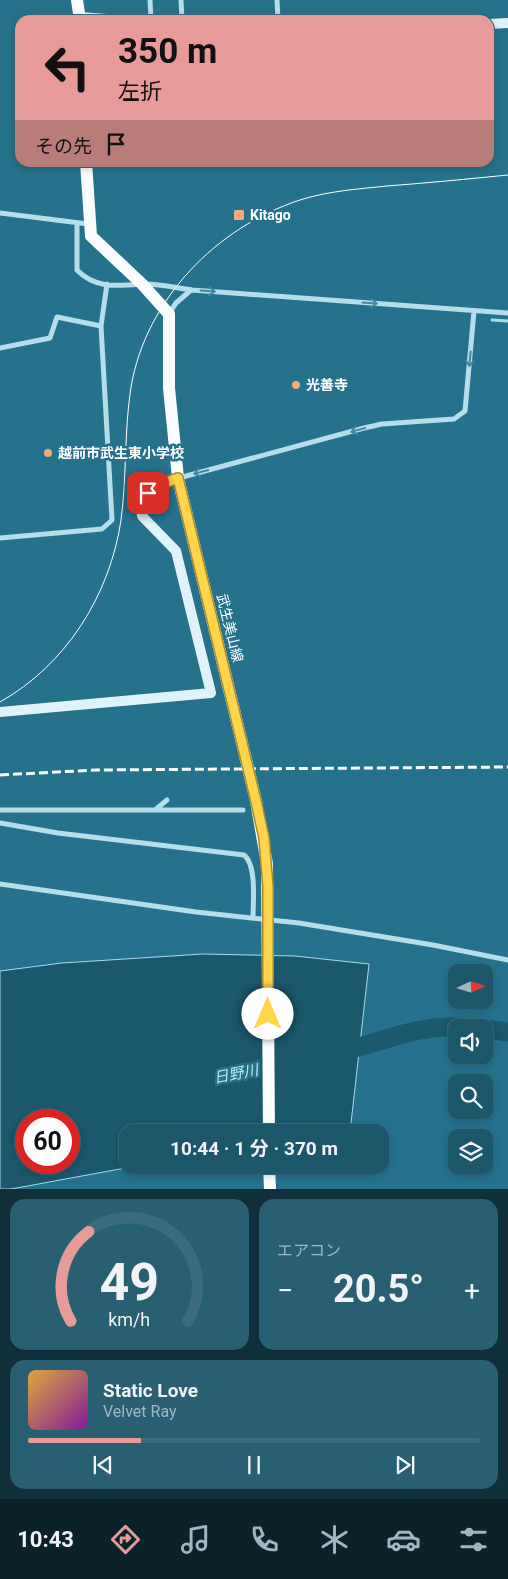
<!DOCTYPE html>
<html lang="ja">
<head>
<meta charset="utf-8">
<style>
	:root { --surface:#1c566a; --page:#295f72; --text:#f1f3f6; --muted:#a0b7c1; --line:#3a6c7e; --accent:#e69b98 }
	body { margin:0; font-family:Roboto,"Noto Sans JP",sans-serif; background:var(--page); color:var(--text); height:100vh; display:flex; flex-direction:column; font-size:19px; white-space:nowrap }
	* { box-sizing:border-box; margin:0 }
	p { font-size:16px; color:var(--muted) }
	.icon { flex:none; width:28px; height:28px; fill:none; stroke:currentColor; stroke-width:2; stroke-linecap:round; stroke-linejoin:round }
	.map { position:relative; height:1189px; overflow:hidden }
	.side { display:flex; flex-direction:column; gap:10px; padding:10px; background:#0f2f3a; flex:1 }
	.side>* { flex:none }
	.top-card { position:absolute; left:15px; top:15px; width:479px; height:152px; border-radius:15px; box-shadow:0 2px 8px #0003,0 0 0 1px var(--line); background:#e69b98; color:#111; overflow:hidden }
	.needle { width:32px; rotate:86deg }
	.buttons { position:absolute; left:448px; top:964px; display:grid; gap:10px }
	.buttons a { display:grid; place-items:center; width:45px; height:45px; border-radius:10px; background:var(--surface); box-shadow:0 2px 8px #0003,0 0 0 1px var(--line); font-size:25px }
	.speed { position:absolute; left:15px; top:1109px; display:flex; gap:10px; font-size:25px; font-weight:700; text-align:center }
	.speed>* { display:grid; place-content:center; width:65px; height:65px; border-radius:50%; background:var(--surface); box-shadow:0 2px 8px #0003,0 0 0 1px var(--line); line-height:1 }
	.speed .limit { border:8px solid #d22; background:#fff; color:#111 }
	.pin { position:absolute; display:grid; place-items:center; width:42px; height:42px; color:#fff; margin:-21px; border-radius:10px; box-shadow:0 2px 8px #0006 }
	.me { position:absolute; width:55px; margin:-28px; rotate:0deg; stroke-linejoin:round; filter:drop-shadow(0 0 4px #0008) }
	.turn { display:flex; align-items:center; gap:18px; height:105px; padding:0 20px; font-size:22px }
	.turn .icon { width:65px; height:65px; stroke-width:2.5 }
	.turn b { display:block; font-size:35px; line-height:42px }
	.then { display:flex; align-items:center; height:48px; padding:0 20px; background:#0003; gap:10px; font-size:19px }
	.big { font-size:38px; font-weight:700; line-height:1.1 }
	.side .widget { flex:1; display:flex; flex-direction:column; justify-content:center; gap:8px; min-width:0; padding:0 18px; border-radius:15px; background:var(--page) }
	.side .dial { align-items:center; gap:0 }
	.dial svg { height:130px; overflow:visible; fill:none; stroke:var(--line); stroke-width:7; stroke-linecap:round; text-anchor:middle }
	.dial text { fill:var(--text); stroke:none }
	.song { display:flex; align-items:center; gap:15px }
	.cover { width:60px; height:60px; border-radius:8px; background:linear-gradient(135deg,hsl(40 70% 55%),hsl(290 70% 35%)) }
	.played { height:5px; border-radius:2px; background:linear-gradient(90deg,var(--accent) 25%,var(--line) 25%) }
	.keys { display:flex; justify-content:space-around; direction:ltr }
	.heat { display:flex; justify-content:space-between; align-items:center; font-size:28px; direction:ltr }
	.side .tiles { flex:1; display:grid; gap:10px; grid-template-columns:1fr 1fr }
	.widget:last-child { grid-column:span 2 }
	.trip { position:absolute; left:119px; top:1124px; width:270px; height:50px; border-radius:15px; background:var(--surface); box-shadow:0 2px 8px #0003,0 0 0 1px var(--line); font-weight:700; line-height:50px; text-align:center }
	.menu { display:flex; height:80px; justify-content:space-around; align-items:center; background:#0b222a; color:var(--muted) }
	.menu .icon { width:35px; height:35px }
	.menu .current { color:var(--accent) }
	.menu b { font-size:22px; color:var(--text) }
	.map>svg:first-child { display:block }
</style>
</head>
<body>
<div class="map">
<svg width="508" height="1189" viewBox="0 0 508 1189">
	<rect width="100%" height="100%" fill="#26728d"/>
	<!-- water -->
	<path fill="#1b576d" stroke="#a9dceb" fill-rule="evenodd" d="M203,954l92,2 74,8 -19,168h-222v33h14l-131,24h-11v-218l62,-8zM26,1120h43v42h-43z"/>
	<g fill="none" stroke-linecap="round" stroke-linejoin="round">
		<!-- stream -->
		<path stroke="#a9dceb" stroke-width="3" d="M492,320l16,1"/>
		<!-- river -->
		<path stroke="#1b576d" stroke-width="19" d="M484,1029l24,3
			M336,1053c45,-10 85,-31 132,-25"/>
		<!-- street -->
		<path stroke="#b5ddea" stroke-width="5" d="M150,0l1,20
			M181,0l1,20
			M277,0l1,20
			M0,213l88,11
			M77,223v47c18,19 41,16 65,14 16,-1 34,4 50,6l316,23
			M170,312l6,-9 15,-13
			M0,348l50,-10 7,-21 44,9
			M179,478l185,-50 18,-4 72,-5 11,-8 9,-100
			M0,538l102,-9 10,-9 -11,-194 6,-42
			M0,810h243
			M155,810l12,-10
			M0,823l58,10 186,22c13,10 9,48 9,63
			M0,884l196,28 103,11 134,22 75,15"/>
		<!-- secondary -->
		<path stroke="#e0f2f9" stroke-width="10" d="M80,17l40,3
			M489,24l19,-1
			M0,712l211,-19 -35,-142 -34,-35c-3,-24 16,-32 36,-38"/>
		<!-- primary -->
		<path stroke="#f9fdfe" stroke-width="12" d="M77,0l3,20
			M86,162l5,74 51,48 27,30v74l9,90 78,323 11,63 2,268
			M269,1165l1,24"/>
		<!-- tram -->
		<path stroke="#fff" stroke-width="1" d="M0,702c66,-37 110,-107 121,-182 6,-44 3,-89 10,-133 15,-88 86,-160 169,-187 28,-9 58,-11 87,-14 40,-3 81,-7 121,-11"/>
		<!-- rail -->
		<path stroke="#fff" stroke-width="3" stroke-dasharray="9 4" stroke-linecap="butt" d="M0,775l96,-5 412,-3"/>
	</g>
	<!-- one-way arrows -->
	<defs><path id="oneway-shaft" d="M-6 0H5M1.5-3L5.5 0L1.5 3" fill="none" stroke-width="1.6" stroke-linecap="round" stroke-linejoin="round" transform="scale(1.25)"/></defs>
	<g stroke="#4387a0">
		<use href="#oneway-shaft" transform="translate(208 291) rotate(4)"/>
		<use href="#oneway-shaft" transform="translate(370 303) rotate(4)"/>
		<use href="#oneway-shaft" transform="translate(470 359) rotate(95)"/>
		<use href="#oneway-shaft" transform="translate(358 430) rotate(165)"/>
		<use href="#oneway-shaft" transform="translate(201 472) rotate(165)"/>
	</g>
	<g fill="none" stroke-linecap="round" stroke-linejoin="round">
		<!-- route casing -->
		<g stroke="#a68a30" stroke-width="12">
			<path id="route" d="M148,493l8,-7 22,-8 78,323 8,37 4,49v127"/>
		</g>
		<!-- route -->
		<use href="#route" stroke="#ffd54a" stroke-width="9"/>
	</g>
	<!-- markers -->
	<g fill="#f4ab7a" stroke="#26728d" stroke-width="2">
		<rect x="233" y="209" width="12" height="12" rx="2.5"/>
		<circle cx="296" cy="385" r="5"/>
		<circle cx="48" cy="453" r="5"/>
	</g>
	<g text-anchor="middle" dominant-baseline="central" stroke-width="5" stroke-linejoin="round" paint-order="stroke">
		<!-- poi labels -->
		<g font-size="14" font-weight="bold" fill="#fff" stroke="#26728d" text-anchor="start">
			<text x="250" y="215">Kitago</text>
			<text x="306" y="385">光善寺</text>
			<text x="58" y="453">越前市武生東小学校</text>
		</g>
		<!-- street labels -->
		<g font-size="14" fill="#fff" stroke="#26728d">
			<text transform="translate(230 628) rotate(76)">武生美山線</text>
		</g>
		<!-- water labels -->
		<g font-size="15" font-style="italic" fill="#c1e6f2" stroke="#26728d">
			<text transform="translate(236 1074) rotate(-11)">日野川</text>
		</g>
	</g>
</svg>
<div class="buttons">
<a><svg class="needle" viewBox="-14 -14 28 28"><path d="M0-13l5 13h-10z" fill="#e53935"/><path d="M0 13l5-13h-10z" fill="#a0b7c1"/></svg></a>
<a><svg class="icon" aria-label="sound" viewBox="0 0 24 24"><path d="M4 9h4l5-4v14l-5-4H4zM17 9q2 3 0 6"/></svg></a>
<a><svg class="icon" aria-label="search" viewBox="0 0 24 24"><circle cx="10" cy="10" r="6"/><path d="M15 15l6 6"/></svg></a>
<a><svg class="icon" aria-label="layers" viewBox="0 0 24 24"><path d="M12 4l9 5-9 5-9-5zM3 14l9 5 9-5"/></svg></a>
</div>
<div class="speed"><div class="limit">60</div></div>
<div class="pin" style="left:148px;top:493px;background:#d93025"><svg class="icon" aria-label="arrive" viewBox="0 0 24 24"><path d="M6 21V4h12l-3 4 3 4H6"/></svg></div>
<svg class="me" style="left:268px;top:1014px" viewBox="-20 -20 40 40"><circle r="19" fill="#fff"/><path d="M0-13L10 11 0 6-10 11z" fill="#ffd54a"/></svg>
<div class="trip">10:44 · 1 分 · 370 m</div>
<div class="top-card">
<div class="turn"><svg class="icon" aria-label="left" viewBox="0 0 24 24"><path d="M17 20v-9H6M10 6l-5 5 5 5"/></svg><div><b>350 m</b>左折</div></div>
<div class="then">その先<svg class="icon" aria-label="arrive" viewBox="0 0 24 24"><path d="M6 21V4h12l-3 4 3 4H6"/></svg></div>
</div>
</div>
<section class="side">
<div class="tiles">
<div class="widget dial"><svg viewBox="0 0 100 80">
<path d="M14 69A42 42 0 1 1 86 69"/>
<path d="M14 69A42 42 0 0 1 25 14" stroke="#e69b98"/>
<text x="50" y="56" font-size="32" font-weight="700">49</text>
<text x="50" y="72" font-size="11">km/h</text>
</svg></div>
<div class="widget"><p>エアコン</p>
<div class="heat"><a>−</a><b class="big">20.5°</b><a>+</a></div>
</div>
<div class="widget">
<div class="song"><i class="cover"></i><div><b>Static Love</b><p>Velvet Ray</p></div></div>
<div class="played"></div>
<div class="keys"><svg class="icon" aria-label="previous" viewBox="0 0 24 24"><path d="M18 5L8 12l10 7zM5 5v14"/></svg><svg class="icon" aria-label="pause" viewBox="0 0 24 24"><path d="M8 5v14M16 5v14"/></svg><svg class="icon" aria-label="next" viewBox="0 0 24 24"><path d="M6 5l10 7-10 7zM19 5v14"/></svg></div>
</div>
</div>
</section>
<nav class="menu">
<b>10:43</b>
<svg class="icon current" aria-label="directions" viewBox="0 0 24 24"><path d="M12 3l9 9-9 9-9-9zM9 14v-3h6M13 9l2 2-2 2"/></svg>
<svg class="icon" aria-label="music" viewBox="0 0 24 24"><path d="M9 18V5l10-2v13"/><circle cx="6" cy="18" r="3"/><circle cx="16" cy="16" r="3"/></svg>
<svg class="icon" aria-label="phone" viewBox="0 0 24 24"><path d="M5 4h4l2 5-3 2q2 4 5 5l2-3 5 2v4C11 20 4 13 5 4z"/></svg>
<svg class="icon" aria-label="climate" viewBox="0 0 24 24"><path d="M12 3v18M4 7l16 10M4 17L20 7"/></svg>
<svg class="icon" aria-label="car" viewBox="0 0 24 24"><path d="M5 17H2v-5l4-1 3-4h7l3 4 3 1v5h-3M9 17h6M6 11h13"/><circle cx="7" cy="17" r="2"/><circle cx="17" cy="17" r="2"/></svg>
<svg class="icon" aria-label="filters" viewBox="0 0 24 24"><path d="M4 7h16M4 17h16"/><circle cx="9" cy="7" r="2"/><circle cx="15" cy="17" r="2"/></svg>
</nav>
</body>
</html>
